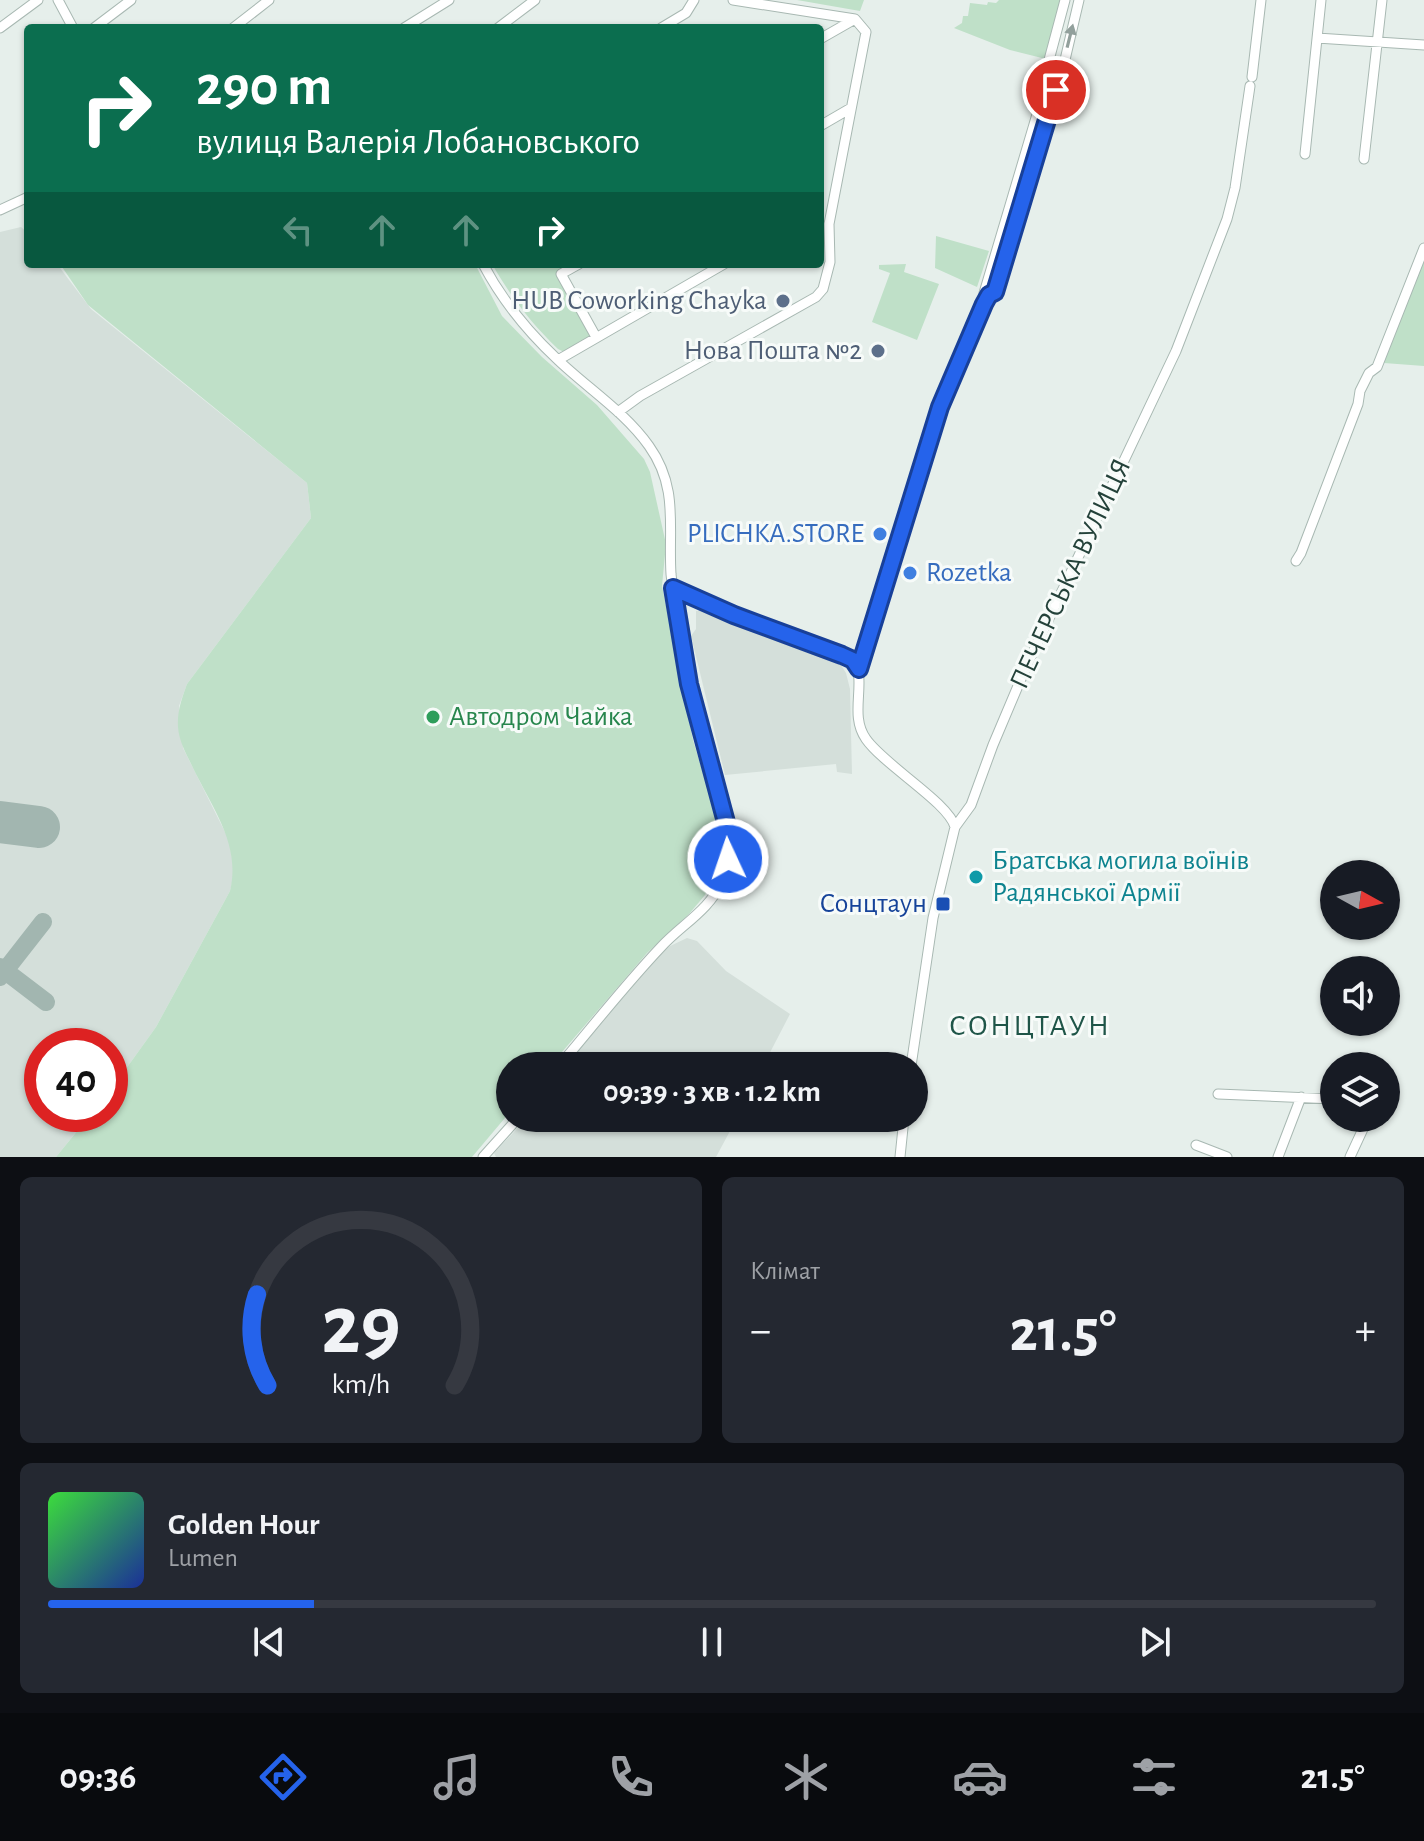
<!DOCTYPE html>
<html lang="uk">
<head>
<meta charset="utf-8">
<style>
	:root { --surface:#171b24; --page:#242831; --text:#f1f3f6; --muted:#9ea1a6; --line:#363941; --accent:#2563eb }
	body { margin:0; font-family:"Alegreya Sans",sans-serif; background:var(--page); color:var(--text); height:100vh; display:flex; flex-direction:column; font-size:30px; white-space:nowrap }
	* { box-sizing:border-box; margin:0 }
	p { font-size:26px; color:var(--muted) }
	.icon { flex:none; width:44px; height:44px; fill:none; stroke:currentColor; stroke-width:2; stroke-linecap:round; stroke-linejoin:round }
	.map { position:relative; height:1157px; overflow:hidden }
	.panel { display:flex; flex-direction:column; gap:20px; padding:20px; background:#0d0f14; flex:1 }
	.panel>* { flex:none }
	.top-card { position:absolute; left:24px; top:24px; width:800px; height:244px; border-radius:8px; box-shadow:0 2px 6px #0004; background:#0b6e4f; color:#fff; overflow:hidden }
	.needle { width:52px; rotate:98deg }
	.controls { position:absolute; left:1320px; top:860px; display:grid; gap:16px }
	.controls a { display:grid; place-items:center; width:80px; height:80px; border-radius:50%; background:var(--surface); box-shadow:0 2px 6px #0004; font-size:40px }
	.speed { position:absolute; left:24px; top:1028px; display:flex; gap:16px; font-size:40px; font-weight:700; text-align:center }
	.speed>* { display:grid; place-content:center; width:104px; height:104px; border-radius:50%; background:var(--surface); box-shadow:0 2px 6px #0004; line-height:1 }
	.speed .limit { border:12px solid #d22; background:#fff; color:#111 }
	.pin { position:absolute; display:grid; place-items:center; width:68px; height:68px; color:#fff; margin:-34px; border:4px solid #fff; border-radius:50%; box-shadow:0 2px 8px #0007 }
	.me { position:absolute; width:88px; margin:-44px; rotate:357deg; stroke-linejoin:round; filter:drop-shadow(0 0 6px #0008) }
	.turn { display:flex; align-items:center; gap:28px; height:168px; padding:0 40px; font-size:36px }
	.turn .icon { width:104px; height:104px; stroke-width:2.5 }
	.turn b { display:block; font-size:56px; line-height:68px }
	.lanes { display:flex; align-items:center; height:76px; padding:0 40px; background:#0003; justify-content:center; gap:40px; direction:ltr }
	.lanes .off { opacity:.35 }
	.big { font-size:60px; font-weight:700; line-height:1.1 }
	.panel .tile { flex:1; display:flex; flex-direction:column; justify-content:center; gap:12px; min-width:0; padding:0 28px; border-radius:12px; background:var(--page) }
	.panel .dial { align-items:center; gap:0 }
	.dial svg { height:208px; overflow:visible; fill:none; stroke:var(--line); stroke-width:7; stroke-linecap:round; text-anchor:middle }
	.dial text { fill:var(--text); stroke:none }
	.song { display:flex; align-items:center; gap:24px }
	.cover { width:96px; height:96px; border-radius:12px; background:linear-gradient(135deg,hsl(120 70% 55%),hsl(230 70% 35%)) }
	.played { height:8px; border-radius:4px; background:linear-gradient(90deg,var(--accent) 20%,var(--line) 20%) }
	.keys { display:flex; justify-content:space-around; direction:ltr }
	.heat { display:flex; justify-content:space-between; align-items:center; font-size:44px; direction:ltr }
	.panel .tiles { flex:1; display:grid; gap:20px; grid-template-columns:1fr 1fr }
	.tile:last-child { grid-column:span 2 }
	.trip { position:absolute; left:496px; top:1052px; width:432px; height:80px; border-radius:40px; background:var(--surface); box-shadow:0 2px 6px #0004; font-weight:700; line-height:80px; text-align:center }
	.tabs { display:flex; height:128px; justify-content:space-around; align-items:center; background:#090b0e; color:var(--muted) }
	.tabs .icon { width:56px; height:56px }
	.tabs .active { color:var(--accent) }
	.tabs b { font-size:36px; color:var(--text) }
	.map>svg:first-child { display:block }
</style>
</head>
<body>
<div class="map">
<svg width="1424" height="1157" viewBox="0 0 1424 1157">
	<rect width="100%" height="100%" fill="#e6efeb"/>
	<!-- built -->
	<path fill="#d4dfda" d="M21,227l7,6v31h29l34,45 216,174 4,35 -124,166 -8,22 4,42 48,96 4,27 -5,20 -74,136 -46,64v-45h-68v68h49l-35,43h-56v-925z
		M708,610l124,44 7,8 7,11 4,16 2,85 -15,-2 -1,-8 -111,11 -34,-139 5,-7v-18z
		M687,938l10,3 29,30 64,43 -27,52h-199l102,-118z
		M527,1118h210l-21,39h-220l-2,-4z"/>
	<!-- green -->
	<path fill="#bfe0c8" d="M797,0h67l-4,11z
		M999,0h63l-16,59 -36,-9 -56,-22 8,-5 1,-7h5l2,-13 17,2 1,-3 8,1z
		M936,236l53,15 -12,36 -42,-19z
		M1424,259v107l-40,-3z
		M60,264h415l27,52 40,41 55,48 47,54 6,13 16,72 -4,42 31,154 31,102 -6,26 -13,27 -16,19 -42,39 -97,113h-40v46l-38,45h-416l35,-43h19v-23l46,-64 74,-136c11,-46 -17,-82 -37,-123 -6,-13 -14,-26 -15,-41 -1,-16 4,-29 9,-43l124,-166 -4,-35 -219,-178z
		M492,264h81l-15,9 33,61 -1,5 -26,13 -6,-3c-27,-26 -47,-52 -66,-85z
		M906,264l-2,8 35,12 -22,56 -45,-18 18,-49 -11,-4v-4z"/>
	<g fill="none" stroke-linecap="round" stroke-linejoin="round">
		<!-- taxiway -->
		<path stroke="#a2b6b0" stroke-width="18" d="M0,967l46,35
			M0,977l43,-55"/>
		<!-- runway -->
		<path stroke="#a2b6b0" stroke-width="42" d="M0,822l39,5"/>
		<!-- minor casing -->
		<g stroke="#a8b8b2" stroke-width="11">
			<path id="minor" d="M58,0l15,28
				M0,28l38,-28
				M94,28l37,-28
				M233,28l36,-28
				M404,28l45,-28
				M498,28l37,-28
				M661,28l25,-15 8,-13
				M1317,38l107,7
				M820,39l35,-20
				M1252,77l9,-77
				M820,126l31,-18
				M1305,154l16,-154
				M1364,159l18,-159
				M0,210l28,-13
				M483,264c19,36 44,67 74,95 30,29 67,52 92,87 30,42 19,81 22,128 4,44 12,88 23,131 12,51 48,126 28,176 -12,29 -41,44 -61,66 -36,38 -68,79 -102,119
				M579,264l-18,10 35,63
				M989,295l-5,-2 67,-226 -2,-7 16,-60
				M558,360l166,-96
				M618,412l22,-16 176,-99 7,-8 7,-27 -1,-38 37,-192 -11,-13 -122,-19
				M1296,561l5,-8 57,-149 2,-13 9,-18 8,-6 47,-119
				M673,588l61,27 119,45c15,21 -5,54 13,79 18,26 83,64 89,88
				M859,669l81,-262 44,-103 5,-9 6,-3 4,-11 65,-217 15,-64
				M911,1066l22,-148 22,-91 16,-22 22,-60 33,-78 150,-316 51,-132 8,-31 15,-102
				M1218,1094l116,5
				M1196,1145l31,12
				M483,1157l35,-39
				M900,1157l4,-39
				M1278,1157l23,-60
				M1350,1157l18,-39"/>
		</g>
		<!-- minor -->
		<use href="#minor" stroke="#fff" stroke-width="9"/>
	</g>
	<!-- one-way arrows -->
	<defs><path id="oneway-solid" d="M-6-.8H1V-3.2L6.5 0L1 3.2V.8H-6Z" transform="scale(2)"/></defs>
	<use fill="#92a09c" href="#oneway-solid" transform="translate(1070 36) rotate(-76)"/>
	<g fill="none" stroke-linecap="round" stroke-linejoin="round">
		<!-- route casing -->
		<g stroke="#184099" stroke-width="20">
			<path id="route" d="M728,859l-1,-33 -38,-142 -16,-96 61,27 108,40 11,5 6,9 81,-262 44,-103 5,-9 6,-3 61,-202"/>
		</g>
		<!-- route -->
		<use href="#route" stroke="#2563eb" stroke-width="14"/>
	</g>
	<!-- markers -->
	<g fill="#5c6f8a" stroke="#f7fbf9" stroke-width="3">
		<circle cx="783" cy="301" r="8"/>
		<circle cx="878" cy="351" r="8"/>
	</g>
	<g fill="#3f7fe0" stroke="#f7fbf9" stroke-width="3">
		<circle cx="880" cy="534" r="8"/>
		<circle cx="910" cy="573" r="8"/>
	</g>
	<circle fill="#2e9e5b" stroke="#f7fbf9" stroke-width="3" cx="433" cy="717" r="8"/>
	<circle fill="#0f9aa8" stroke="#f7fbf9" stroke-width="3" cx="976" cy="877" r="8"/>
	<rect fill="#1a4fb4" stroke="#f7fbf9" stroke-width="3" x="935" y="896" width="16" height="16" rx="4"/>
	<g text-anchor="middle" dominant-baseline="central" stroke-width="6" stroke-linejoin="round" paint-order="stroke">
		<!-- service labels -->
		<g font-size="28" fill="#4e5e75" stroke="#f7fbf9" text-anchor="end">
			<text x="767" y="301">HUB Coworking Chayka</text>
			<text x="862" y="351">Нова Пошта №2</text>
		</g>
		<!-- shop labels -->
		<g font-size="28" fill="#366cbe" stroke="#f7fbf9" text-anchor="end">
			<text x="864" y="534">PLICHKA.STORE</text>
			<text x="926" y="573" text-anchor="start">Rozetka</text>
		</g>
		<!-- street labels -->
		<g font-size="28" fill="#24423a" stroke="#f7fbf9">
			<text transform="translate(1071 574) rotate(-65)">ПЕЧЕРСЬКА ВУЛИЦЯ</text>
		</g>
		<!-- leisure labels -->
		<g font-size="28" fill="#27864d" stroke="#f7fbf9" text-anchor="start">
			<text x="449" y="717">Автодром Чайка</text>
		</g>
		<!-- culture labels -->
		<g font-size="28" fill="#0d838f" stroke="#f7fbf9" text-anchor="start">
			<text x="992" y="861">Братська могила воїнів<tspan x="992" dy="32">Радянської Армії</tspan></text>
		</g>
		<!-- transit labels -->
		<g font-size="28" fill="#164399" stroke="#f7fbf9" text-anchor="end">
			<text x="927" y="904">Сонцтаун</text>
		</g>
		<!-- neighbourhood labels -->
		<g font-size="30" letter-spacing="2" fill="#1f5548" stroke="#f7fbf9">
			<text x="1030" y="1026">СОНЦТАУН</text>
		</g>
	</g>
</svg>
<div class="controls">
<a><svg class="needle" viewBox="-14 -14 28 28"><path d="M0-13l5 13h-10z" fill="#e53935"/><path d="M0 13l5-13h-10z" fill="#9ea1a6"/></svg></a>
<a><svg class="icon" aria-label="sound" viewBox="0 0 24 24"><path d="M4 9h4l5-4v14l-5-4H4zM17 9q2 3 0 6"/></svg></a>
<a><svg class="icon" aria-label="layers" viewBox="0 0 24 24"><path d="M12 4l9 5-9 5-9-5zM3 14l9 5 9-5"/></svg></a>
</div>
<div class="speed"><div class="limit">40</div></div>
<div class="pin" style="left:1056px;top:90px;background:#d93025"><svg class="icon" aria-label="arrive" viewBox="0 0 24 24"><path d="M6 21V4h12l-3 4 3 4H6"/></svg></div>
<svg class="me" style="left:728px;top:859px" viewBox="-20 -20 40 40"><circle r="17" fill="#2563eb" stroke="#fff" stroke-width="3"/><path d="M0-11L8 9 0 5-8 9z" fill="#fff"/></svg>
<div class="trip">09:39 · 3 хв · 1.2 km</div>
<div class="top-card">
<div class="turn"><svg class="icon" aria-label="right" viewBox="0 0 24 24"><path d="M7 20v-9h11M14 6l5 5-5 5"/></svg><div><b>290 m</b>вулиця Валерія Лобановського</div></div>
<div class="lanes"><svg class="icon off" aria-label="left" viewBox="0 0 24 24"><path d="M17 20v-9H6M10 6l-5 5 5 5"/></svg><svg class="icon off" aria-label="ahead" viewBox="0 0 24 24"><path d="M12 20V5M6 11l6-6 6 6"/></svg><svg class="icon off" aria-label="ahead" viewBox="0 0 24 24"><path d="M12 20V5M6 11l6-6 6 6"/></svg><svg class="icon" aria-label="right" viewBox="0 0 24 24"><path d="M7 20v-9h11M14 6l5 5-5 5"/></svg></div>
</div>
</div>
<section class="panel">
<div class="tiles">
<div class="tile dial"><svg viewBox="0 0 100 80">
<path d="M14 69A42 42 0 1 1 86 69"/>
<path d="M14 69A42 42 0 0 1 10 34" stroke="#2563eb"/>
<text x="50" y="56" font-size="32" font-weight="700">29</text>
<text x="50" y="72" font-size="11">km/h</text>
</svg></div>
<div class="tile"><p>Клімат</p>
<div class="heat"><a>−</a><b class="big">21.5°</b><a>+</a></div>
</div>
<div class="tile">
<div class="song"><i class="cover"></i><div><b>Golden Hour</b><p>Lumen</p></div></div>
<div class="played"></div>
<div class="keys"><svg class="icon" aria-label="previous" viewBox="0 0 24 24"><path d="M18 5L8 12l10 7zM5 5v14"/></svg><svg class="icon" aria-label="pause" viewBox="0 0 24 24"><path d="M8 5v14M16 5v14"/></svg><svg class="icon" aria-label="next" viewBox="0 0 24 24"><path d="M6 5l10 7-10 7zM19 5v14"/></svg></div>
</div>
</div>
</section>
<nav class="tabs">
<b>09:36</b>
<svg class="icon active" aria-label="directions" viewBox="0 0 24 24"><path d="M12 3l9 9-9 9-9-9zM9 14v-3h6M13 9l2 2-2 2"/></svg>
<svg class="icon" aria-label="music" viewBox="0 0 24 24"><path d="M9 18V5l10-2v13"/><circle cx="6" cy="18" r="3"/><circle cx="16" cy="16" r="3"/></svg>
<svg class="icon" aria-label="phone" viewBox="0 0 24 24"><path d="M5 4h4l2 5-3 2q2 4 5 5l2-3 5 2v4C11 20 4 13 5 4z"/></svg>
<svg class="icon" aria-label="climate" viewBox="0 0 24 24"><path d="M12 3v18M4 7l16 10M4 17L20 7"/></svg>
<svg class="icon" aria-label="car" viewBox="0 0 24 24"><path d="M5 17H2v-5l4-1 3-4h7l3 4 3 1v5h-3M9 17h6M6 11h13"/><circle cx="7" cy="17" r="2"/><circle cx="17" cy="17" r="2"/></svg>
<svg class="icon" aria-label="filters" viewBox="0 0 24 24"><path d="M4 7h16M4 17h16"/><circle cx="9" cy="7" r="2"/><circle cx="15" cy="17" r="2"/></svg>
<b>21.5°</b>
</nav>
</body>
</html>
